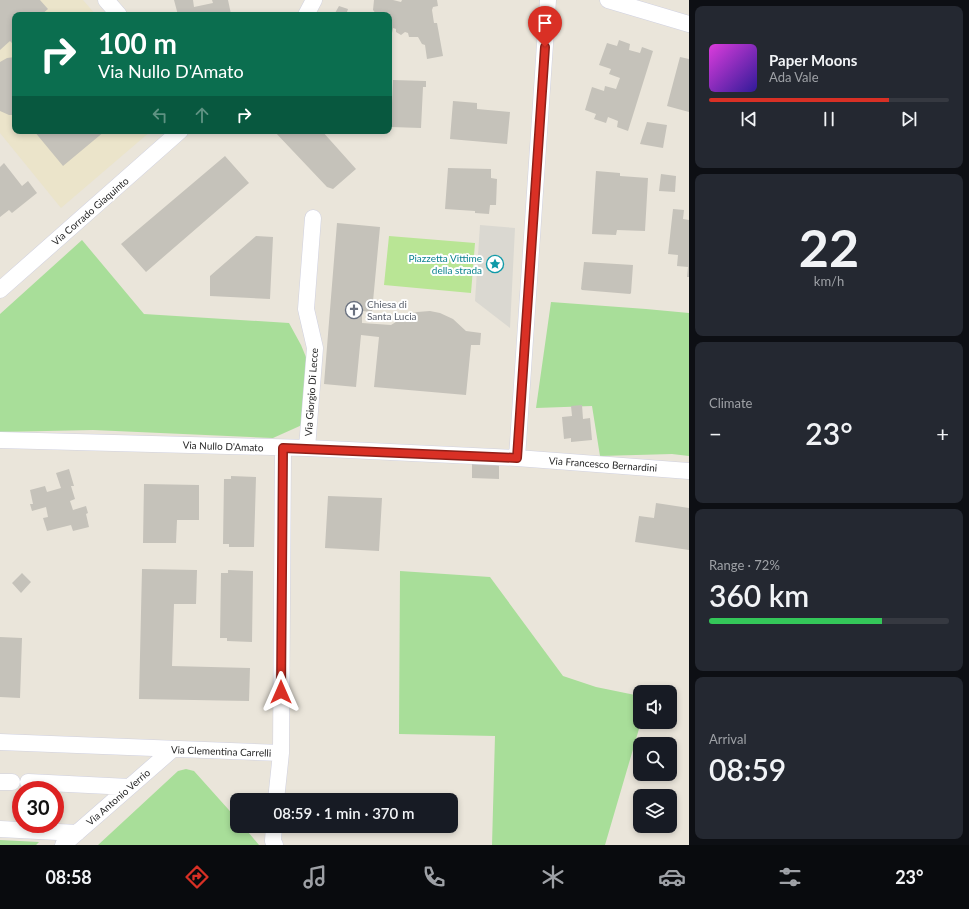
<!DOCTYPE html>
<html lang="en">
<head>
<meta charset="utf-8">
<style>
	:root { --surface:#171b24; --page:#242831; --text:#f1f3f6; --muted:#9ea1a6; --line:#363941; --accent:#d93025 }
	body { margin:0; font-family:Lato,sans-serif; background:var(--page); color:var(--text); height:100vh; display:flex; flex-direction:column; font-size:15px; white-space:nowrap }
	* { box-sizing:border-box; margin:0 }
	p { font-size:13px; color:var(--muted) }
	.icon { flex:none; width:22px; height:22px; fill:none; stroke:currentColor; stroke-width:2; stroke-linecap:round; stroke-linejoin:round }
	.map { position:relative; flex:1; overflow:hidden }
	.panel { display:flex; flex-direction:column; gap:6px; padding:6px; background:#0d0f14; width:280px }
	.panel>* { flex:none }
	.banner { position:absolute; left:12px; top:12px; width:380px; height:122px; border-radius:8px; box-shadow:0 2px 6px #0003; background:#0b6e4f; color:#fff; overflow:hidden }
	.fabs { position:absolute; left:633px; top:685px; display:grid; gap:8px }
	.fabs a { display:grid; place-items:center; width:44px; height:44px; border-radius:8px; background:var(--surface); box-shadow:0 2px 6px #0003; font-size:20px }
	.speed { position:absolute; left:12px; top:781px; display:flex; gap:8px; font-size:20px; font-weight:700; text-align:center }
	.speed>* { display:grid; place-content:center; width:52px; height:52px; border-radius:50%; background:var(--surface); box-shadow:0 2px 6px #0003; line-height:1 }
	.speed .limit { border:6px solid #d22; background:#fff; color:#111 }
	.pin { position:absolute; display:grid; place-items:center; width:34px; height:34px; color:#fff; margin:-41px -17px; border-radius:50% 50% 50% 0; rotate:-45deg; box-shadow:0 0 4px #0007 }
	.pin .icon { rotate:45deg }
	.me { position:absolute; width:44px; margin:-22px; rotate:0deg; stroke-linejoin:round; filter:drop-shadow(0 0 3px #0008) }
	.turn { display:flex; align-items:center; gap:14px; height:84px; padding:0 20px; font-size:18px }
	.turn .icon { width:52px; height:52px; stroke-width:2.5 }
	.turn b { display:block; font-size:28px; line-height:34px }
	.lanes { display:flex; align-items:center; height:38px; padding:0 20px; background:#0003; justify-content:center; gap:20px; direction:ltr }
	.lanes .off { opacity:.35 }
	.big { font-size:30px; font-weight:600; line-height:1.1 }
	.panel .widget { flex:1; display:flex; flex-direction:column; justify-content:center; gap:6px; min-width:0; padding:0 14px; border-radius:8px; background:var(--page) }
	.panel .dial { align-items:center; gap:0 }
	.dial b { font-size:52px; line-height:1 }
	.song { display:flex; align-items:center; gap:12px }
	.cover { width:48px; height:48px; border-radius:6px; background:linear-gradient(135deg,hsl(300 70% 55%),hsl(250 70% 35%)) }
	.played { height:4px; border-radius:2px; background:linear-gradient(90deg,var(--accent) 75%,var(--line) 75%) }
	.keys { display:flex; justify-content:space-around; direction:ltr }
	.heat { display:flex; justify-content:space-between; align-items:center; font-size:22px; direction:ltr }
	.charge { height:6px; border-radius:3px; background:linear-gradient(90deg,#34c759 72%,var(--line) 0) }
	.trip { position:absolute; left:230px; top:793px; width:228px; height:40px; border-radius:8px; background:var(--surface); box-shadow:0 2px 6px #0003; font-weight:600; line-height:40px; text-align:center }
	.menu { display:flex; height:64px; justify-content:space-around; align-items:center; background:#090b0e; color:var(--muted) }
	.menu .icon { width:28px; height:28px }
	.menu .current { color:var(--accent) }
	.menu b { font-size:18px; color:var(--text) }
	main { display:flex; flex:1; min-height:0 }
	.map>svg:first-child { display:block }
</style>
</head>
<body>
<main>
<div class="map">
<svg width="689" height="845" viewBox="0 0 689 845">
	<rect width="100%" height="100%" fill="#eae5da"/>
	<!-- education -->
	<path fill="#ebe4ca" d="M0,0h83l13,15h-81v116h136l-90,77 -61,-75z"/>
	<!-- green -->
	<path fill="#a8de99" d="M82,240l62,74 145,9 12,22 7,17 -6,63 -29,13 -180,-8 -93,2v-118z
		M551,302l95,7 43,4v143l-17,-2 -72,2 -8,-50 -56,2z
		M400,571l90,6 73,99 33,11 44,9v26h1l-36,123h-113l3,-109 -96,-2z
		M186,769l8,2 43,48v7h6l16,19h-161l80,-74z
		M0,840l39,2 -3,3h-36z"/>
	<!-- pitch -->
	<path fill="#b9e595" d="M389,236l86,7 -4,50 -87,-8z"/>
	<!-- plaza -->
	<path fill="#dad8d1" d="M480,225l35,3 -5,100 -35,-27z"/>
	<!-- building -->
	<path fill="#c5c2ba" d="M0,0h40l8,9 -7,6h-26v31l-5,-5 -10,9z
		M174,0h19l1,7 19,-4 -1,-3h16l3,14 2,-1 1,2h-56z
		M374,0h19l8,2 1,-2h35l1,6 -5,1 -1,3 2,13h3l6,33 -16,3 -2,-14 -3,-1 -4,-7h-9l-1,-4 -3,-1 -4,3 -5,-3v-3l-3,-1 -1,5h-3v-18h-12l-4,-5z
		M339,6l9,3 -2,6 -11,-2z
		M619,40l11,4 -1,6 11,3 2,-6 11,4 -25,80 -11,-4 1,-6 -10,-4 -2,6 -12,-4 2,-5 -11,-4 7,-23 12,4 1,-5 11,3 4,-11 -11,-4 2,-5 -12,-4 8,-22 10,3z
		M15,57v58h-6l-9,-4v-49l7,-4z
		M680,57l9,2v53l-22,-6z
		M393,80l33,1v6h-3l-2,41 -30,-1z
		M453,101l24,2v6l33,3 -3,32 -57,-5z
		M647,122l20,3 -4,23 -23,-4z
		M34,131h71l-42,35z
		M274,131h48l34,38 -23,20 -6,-2z
		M225,156l24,27 -103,89 -25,-28z
		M4,163l18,23 6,-5 9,12 -25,20 -3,-3 -9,7v-50z
		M448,168l43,1v9l6,1 -1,26h-6l-1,9 -14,-1v-2l-30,-2z
		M596,171l24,2v3l28,2 -3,53 -28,-1 -1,5 -24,-1z
		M661,174l15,2 -1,16 -16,-1z
		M673,209l11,1 -1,9 6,1v57h-2l1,-10 -11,-1 1,-11 -10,-1z
		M337,223l43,4 -8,85 -10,-1v12l29,2 16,-10 10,-3 13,-1 10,2 13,6 13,12 15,2 -1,12h-9l-5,50 -92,-8 5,-50 -18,-2 -5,52 -32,-3z
		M256,236l17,1 -3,62 -60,-3v-20z
		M584,262l49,3 -2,28 -1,1 -48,-4 -1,-1z
		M582,405l1,14 7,-1 2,22 -21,2v-4l-7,1 -2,-22 10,-1 -1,-10z
		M472,464l27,1v14l-27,-1z
		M69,469l5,17h-3l4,13 -5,2 3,9 13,-4 2,7 -2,1 3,13 -16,4 -2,-6 -24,6 -4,-13 5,-1 -2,-10 -14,4 -2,-7h3l-3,-14 15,-4 2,6 14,-4 -5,-15z
		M231,476l25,1 -2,70h-25v-3h-6l1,-65h7z
		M144,484l55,1v35h-22l-1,23h-33z
		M328,496l54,2 -3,53 -54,-3z
		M656,503l33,5v42l-54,-8 4,-26 15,2z
		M142,569l55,1 -1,34h-22l-2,62 78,2 -1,33 -110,-2z
		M228,570l25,1 -1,71 -25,-1v-3h-7l1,-65h7z
		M22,573l9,9 -10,11 -9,-10z
		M0,637l22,1 -2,60 -20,-1z"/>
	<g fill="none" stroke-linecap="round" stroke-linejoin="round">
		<!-- minor casing -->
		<g stroke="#d0d1e0" stroke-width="17">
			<path id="minor" d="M106,0l13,15
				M608,0l81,24
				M306,15l8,-15
				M0,290l180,-159
				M0,440l307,8 210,10 172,13
				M307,448l8,-100 -9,-39 7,-91
				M517,458l31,-458
				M0,742l281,11 2,-305
				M0,782h12
				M28,782l101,5
				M276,800l5,-47
				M274,826l-1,15 2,4
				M0,829l77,4
				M63,845l110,-96"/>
		</g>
		<!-- minor -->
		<use href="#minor" stroke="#fff" stroke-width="16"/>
	</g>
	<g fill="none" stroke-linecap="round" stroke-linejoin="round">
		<!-- route casing -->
		<g stroke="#8d1f18" stroke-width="10">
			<path id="route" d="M281,692l2,-244 234,10 28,-411"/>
		</g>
		<!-- route -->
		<use href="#route" stroke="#d93025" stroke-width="7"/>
	</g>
	<!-- icons -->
	<defs>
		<g id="sight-ring" transform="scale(0.9)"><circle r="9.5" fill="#fff" stroke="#0f9aa8" stroke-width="1.5"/><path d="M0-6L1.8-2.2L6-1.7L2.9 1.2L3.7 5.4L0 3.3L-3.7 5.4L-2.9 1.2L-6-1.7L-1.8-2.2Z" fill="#0f9aa8"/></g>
		<g id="church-ring" transform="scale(0.9)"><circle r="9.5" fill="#fff" stroke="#6b7280" stroke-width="1.5"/><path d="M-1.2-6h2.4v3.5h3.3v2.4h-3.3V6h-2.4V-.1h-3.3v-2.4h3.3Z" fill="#6b7280"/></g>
	</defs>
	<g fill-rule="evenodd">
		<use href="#sight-ring" x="495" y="264"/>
		<use href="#church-ring" x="354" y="310"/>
	</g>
	<g text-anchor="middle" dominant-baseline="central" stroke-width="4" stroke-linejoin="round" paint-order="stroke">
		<!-- street labels -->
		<g font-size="10" fill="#282828" stroke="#fff">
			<text transform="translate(90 211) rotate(-41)">Via Corrado Giaquinto</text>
			<text transform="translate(311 392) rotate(-86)">Via Giorgio Di Lecce</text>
			<text transform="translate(223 446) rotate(2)">Via Nullo D'Amato</text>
			<text transform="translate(603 464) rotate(4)">Via Francesco Bernardini</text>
			<text transform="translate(221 751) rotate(2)">Via Clementina Carrelli</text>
			<text transform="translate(118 797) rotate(-41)">Via Antonio Verrio</text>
		</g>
		<!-- culture labels -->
		<g font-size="10" fill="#0d838f" stroke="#fff" text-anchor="end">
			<text x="482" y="258">Piazzetta Vittime<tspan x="482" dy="12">della strada</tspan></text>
		</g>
		<!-- worship labels -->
		<g font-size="10" fill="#5b616d" stroke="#fff" text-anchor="start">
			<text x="367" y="304">Chiesa di<tspan x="367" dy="12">Santa Lucia</tspan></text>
		</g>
	</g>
</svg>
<div class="fabs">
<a><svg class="icon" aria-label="sound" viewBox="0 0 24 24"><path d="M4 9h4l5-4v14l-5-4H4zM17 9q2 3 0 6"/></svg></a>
<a><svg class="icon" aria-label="search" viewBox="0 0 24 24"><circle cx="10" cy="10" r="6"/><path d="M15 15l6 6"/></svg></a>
<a><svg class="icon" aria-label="layers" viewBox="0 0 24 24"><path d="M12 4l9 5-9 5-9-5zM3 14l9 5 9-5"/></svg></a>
</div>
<div class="speed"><div class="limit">30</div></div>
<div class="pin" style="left:545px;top:47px;background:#d93025"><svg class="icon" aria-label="arrive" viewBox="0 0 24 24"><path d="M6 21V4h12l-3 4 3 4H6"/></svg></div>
<svg class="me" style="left:281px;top:692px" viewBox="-20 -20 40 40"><path d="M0-17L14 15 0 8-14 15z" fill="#d93025" stroke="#fff" stroke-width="4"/></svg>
<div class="trip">08:59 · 1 min · 370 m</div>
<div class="banner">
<div class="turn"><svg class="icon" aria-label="right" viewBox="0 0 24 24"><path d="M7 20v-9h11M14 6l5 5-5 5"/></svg><div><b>100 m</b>Via Nullo D'Amato</div></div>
<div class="lanes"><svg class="icon off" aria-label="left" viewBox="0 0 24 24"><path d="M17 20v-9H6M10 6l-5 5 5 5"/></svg><svg class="icon off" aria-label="ahead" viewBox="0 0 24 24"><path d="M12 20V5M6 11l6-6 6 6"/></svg><svg class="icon" aria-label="right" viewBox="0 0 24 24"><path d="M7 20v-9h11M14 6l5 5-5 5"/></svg></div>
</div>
</div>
<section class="panel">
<div class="widget">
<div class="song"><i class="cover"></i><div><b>Paper Moons</b><p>Ada Vale</p></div></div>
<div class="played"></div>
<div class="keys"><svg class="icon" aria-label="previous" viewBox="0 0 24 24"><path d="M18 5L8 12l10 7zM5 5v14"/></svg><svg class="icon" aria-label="pause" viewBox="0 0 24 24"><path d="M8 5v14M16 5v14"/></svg><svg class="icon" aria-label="next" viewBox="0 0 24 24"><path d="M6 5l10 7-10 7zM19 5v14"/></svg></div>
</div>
<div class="widget dial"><b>22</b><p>km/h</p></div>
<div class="widget"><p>Climate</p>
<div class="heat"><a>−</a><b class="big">23°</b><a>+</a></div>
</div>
<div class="widget"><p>Range · 72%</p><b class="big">360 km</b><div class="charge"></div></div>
<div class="widget"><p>Arrival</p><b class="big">08:59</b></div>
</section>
</main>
<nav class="menu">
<b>08:58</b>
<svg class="icon current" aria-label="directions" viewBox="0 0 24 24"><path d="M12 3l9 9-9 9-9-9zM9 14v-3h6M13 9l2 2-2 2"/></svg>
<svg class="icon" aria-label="music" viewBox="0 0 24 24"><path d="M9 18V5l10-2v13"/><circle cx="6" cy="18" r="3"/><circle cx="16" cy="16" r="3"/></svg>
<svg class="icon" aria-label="phone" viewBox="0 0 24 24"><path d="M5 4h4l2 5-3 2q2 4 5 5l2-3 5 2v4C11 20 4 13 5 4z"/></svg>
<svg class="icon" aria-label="climate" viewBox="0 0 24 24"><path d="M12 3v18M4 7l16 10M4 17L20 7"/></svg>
<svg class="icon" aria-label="car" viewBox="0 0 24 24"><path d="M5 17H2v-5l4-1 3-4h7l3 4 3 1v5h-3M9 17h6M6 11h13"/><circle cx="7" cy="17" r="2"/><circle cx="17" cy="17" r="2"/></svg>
<svg class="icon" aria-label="filters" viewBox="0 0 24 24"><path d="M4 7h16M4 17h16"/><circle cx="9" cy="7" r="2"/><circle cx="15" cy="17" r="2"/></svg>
<b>23°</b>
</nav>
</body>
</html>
